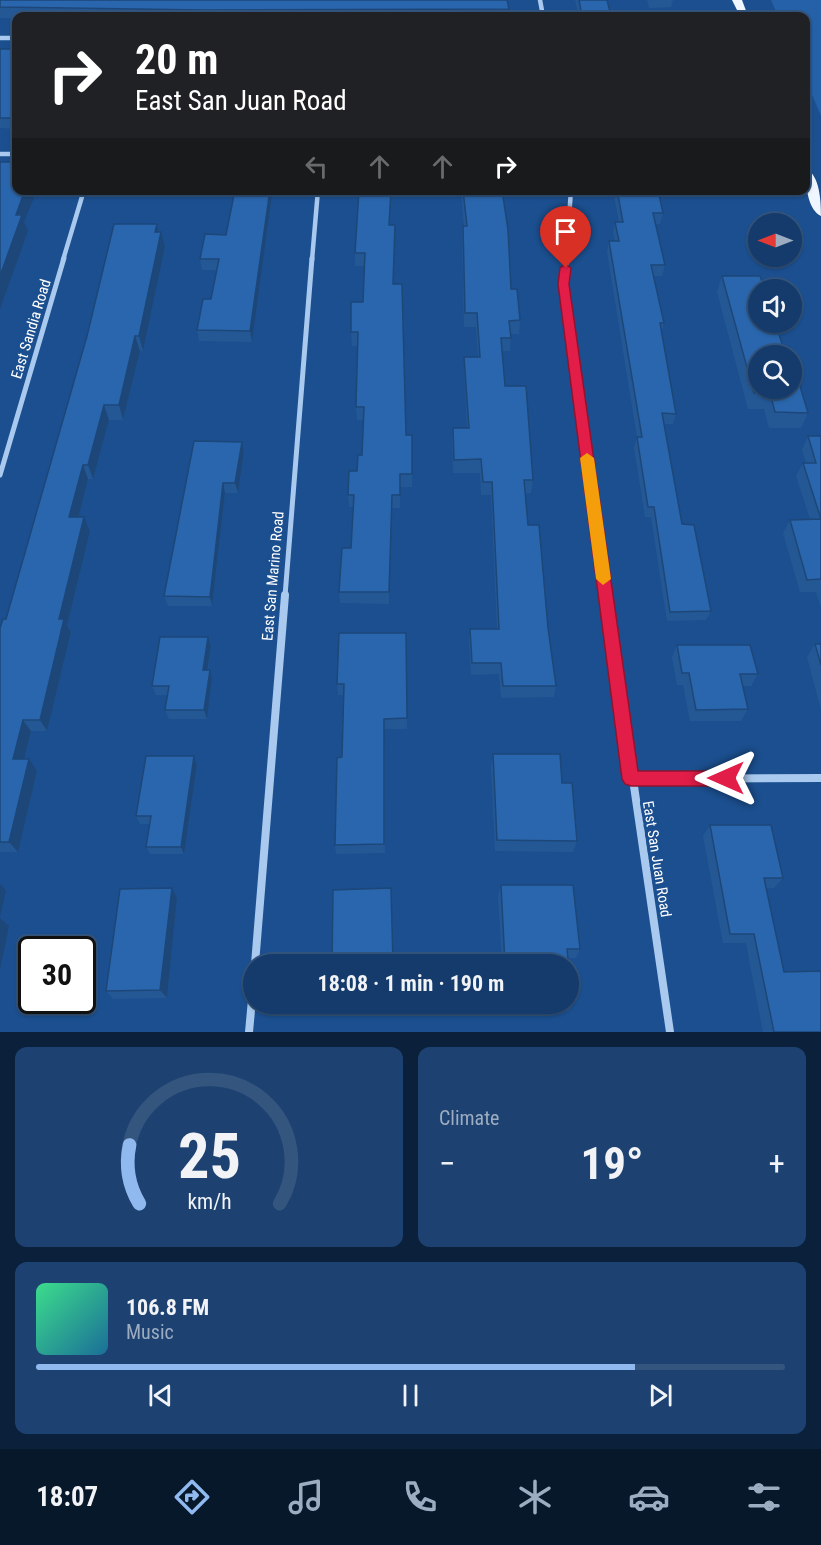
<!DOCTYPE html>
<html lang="en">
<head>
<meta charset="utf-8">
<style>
	:root { --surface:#143b6b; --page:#1d4271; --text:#f1f3f6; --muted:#9dadc1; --line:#33557e; --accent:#90b9f0 }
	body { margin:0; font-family:"Roboto Condensed",sans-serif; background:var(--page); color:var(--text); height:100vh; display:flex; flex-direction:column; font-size:22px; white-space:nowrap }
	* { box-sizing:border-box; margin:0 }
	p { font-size:20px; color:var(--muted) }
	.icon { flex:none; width:33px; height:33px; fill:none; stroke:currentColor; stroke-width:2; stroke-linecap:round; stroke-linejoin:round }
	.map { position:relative; height:1032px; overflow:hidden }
	.side { display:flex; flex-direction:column; gap:15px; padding:15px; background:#0b203b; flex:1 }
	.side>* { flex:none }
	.banner { position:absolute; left:12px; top:12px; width:798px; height:183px; border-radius:12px; box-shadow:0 2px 4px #0004,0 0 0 2px var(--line); background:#202124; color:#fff; overflow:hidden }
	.needle { width:39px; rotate:270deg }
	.controls { position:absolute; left:748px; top:213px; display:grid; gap:12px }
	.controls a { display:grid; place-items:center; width:54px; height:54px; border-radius:50%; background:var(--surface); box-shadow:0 2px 4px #0004,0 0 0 2px var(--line); font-size:30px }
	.speed { position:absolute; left:18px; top:936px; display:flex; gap:12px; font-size:30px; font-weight:700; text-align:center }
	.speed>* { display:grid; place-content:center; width:78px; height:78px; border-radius:50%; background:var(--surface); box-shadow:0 2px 4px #0004,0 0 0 2px var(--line); line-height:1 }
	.speed .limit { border:3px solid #111; border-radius:9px; background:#fff; color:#111 }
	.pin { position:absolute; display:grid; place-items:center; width:51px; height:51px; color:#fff; margin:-62px -26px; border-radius:50% 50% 50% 0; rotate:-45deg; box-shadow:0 0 6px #0007 }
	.pin .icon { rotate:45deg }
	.me { position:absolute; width:66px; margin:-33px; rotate:270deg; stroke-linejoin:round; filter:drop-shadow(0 0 4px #0008) }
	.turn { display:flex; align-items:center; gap:21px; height:126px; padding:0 24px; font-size:27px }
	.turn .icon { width:78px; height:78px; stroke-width:2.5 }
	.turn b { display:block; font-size:42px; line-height:51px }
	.lanes { display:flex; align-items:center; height:57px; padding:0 24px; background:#0003; justify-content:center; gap:30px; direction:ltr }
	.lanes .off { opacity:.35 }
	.big { font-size:45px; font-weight:700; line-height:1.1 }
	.side .widget { flex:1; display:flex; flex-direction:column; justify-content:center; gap:9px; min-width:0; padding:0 21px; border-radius:12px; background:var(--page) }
	.side .dial { align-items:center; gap:0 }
	.dial svg { height:156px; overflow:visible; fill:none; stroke:var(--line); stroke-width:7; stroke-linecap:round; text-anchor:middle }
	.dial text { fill:var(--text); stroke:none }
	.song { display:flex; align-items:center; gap:18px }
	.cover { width:72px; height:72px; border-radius:9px; background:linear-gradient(135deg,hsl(150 70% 55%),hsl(200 70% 35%)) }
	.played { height:6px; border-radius:3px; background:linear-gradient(90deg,var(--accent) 80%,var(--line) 80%) }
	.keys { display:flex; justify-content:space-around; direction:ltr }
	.heat { display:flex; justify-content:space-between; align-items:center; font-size:33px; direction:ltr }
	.side .tiles { flex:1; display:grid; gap:15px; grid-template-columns:1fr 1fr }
	.widget:last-child { grid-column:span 2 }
	.trip { position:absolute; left:243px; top:954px; width:336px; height:60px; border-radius:30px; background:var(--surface); box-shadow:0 2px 4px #0004,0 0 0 2px var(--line); font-weight:700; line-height:60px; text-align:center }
	.dock { display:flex; height:96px; justify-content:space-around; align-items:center; background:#08182b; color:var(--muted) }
	.dock .icon { width:42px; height:42px }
	.dock .active { color:var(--accent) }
	.dock b { font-size:27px; color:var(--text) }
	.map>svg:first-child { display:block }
</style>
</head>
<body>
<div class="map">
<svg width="821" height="1032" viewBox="0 0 821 1032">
	<rect width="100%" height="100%" fill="#1b4f8f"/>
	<!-- green -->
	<path fill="#2461a8" d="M771,0h50v116l-15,-36v-64h-28z"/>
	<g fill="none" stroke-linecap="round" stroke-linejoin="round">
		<!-- minor-far2 -->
		<path stroke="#a9c9ee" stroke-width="4.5" d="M540,0l3,16
			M0,38h16
			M0,154h16
			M63,260l21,-70
			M312,260l6,-70
			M566,260l5,-70"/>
		<!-- minor-far1 -->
		<path stroke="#a9c9ee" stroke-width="5" d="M567,258l-4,26 43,312
			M0,475l64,-217
			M285,596l27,-338"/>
		<!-- minor -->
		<path stroke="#a9c9ee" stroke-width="8" d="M606,595l64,437
			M631,779l190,-1
			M255,964l30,-369
			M249,1032l5,-54"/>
		<!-- primary -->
		<path fill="#f0f6ff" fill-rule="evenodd" d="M732,0h10l6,16h-8z
			M806,169c14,6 15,33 15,47 -14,-6 -16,-35 -15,-47z"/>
	</g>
	<!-- wall -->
	<path fill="#245895" d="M0,0l509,9 -1,7h-492v2h-16z
		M575,0h32l4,16h-32z
		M647,0h26l-2,7 -22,1z
		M0,49h16v80l-16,-1z
		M235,190h36l1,6 -20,146 -53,-1 -2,-11 14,-31 6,-29h-15l-2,-11 26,-24z
		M359,190h32l-1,35h5l-1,59 12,151h6v52h-12v21h-8l-3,96 -49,-1 -1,-11 12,-44 2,-41h-4l-1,-12 9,-24 5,-16 1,-35h-6l-1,-13 2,-61h-6l-1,-14 12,-30 1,-36h-9v-13z
		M461,190h41l9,99 9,31 -1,14h-8l-1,17h-8l3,35 28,94 -2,13h-6l3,32 20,103 8,58 -2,11 -53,1 -2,-24 -28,1 -2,-34 1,-12h27l-6,-134h-10l-1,-22h-27l-1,-31 1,-14h14l-3,-57v-14h14l-2,-30h-12l-2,-87 1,-14h1z
		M613,190h45l5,23 -3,11h-5l10,41 -3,11h-9l11,47 -3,10 15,81 -3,10h-9l18,100 29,87 -5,9 -39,1 -16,-104h-6l-11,-69 3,-11 -30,-185 2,-11h6l-2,-8 2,-11h4z
		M157,224l2,8 6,15 -22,104h-3l-17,69h-14l-16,59h-5l-10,38 12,14 -23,95 4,6 -24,99h-16l-7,28 13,12 -19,81h-18v-224l6,-9z
		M722,276l61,71 25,66 -7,15h-32l-5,-19h-16l-31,-117z
		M808,436h13v172l-5,-16h-16l-17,-59 7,-13 20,-1 -14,-43 7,-13h3l-4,-13z
		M242,442l2,10 -6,41h-13l-13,113h-44l-4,-10z
		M406,633l1,96h-23l1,124 -49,1 -1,-9 7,-88 2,-62h-6l-1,-11z
		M208,637l3,9 -3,24h2l2,9 -5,40h-38l-4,-9 3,-15h-12l-4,-9z
		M815,644h6v66l-14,-53z
		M677,645l81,29 -7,12h-9l6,23 -7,12h-51l-7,-36h-6l-5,-28z
		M493,754l69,29 15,58 -4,11 -78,-1 -4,-85z
		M194,756l3,9 -13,89h-34l-4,-7 4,-23h-10l-4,-8z
		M710,825l73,53 -9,10h-8l18,84 37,60h-58l-17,-89h-23l-20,-107z
		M501,885l79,64 -4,9h-8l5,46 -5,7 -64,-2v-5h64v-40h-66l-4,-69z
		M177,898l-10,100 -54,1 -7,-8z
		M332,1004h62v2l-61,3z"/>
	<!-- shaded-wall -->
	<path fill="#1d4779" d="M25,190h12l-13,32 4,9 -28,78v-33l16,-61z
		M270,190h1l1,6 -20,146 -2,-11z
		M157,224l3,14 1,-6 4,15 -22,104 -4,-15z
		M135,336l5,15 -17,69 -4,-15z
		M104,405l5,15 -16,59 -5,-14z
		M242,442l2,10 -6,41 -3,-10z
		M83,465l5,14 -13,52 -6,-14z
		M223,483l2,10 -13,113 -2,-9z
		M392,495v13l-3,96v-12z
		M84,517l6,14 -23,95 4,6 -24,99 -7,-11 19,-101z
		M208,637l3,9 -5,33 -3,-9z
		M210,670l2,9 -5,40 -3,-9z
		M23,720l8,11 -10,40 -8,-12z
		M194,756l3,9 -13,89 -3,-7z
		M29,759l8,12 -19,81 -9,-10z
		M0,884l6,6 -6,27z
		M172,888l5,10 -10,100 -7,-8z
		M0,918l9,8 -9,44z"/>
	<!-- building -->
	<path fill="#2a66ad" stroke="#1d4779" stroke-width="1.5" d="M0,0h507l2,9 -304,1 -205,-3z
		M579,0h28l4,16h-29z
		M0,49h16v69h-16z
		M0,162h16v28h9l-9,25h6l-22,61z
		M235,190h35l-20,141 -53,-1 6,-31h8l8,-40h-19l5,-25 21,1z
		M359,190h32l-2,35h6l-2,59h9l4,151h6v39h-12v21h-8l-3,97h-50l3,-44h9l3,-53h-6l1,-24h8l1,-16h4l2,-48h-8l2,-75h-7v-30h12l2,-49h-10z
		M463,190h39l6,40 3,59h6l3,31 -11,1 2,17h-10l4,48h21l7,94h-9l4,45h11l9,103 8,58h-53l-2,-23h-29l-2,-34h29l-7,-147h-9l-2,-23 -27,1 -1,-32h16l-5,-71h16l-3,-44h-12l-2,-87h4z
		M617,190h41l5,23h-10l12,52h-14l13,58h-4l16,91 -14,-1 20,111 12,1 17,86 -41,1 -16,-105h-6l-11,-70h5l-33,-196h10l-4,-19h8z
		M114,224h43l-2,8h6l-22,104h-4l-16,69h-15l-16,60h-5l-14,52h15l-25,102h5l-24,101h-17l-10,39h16l-20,83h-9v-214l3,-9h3l81,-283z
		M722,276h38l5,14h-6v32h16l8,25h6l2,9h-32v32h33v-29l16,54 -33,-1 -5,-19h-16z
		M808,436h13v143l-14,1 -17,-60 31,-1 -18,-56h13z
		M194,441l48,1 -7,41h-12l-13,114 -46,-1z
		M339,633h67l1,85 -23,1v125l-49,1 2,-87 5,-1 2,-73h-7z
		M160,637h48l-5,33h7l-6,40h-39l4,-24h-17z
		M815,644h6v21z
		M677,645h73l8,29h-18l8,35 -52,1 -7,-37h-7z
		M493,754h67l2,29h10l5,58 -80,-1z
		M146,756h48l-13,91h-35l5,-31h-15z
		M710,825h61l12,53h-19l20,94 37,-1v61h-47l-20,-98h-24z
		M501,885h72l7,64h-13l6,55 -5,-1v-39h-63z
		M172,888l-12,102 -54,1 14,-102z
		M391,888l2,76h-61l1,-74z"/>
	<!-- route -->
	<path fill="#e11d48" stroke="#92132f" stroke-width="1.5" d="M566,264l5,4 -2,16 69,487h88l5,2 3,5 -3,6 -5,2h-95l-6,-2 -3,-5 -64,-495 2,-16z"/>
	<!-- slow -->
	<path fill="#f59e0b" d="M587,453l7,5 17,121 -8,6 -7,-6 -16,-121z"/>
	<g text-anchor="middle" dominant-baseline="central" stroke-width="6" stroke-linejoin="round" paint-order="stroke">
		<!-- street labels -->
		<g font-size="15" fill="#fff" stroke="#1b4f8f">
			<text transform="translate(31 329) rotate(-73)">East Sandia Road</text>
			<text transform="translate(273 576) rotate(-85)">East San Marino Road</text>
			<text transform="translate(657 859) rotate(81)">East San Juan Road</text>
		</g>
	</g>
</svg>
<div class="controls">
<a><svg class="needle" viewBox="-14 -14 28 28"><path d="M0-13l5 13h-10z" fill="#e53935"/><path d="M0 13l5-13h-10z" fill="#9dadc1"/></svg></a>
<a><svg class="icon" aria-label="sound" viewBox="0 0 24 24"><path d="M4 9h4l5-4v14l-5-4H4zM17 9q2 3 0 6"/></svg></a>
<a><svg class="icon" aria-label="search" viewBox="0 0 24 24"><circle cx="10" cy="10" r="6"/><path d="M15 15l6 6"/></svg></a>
</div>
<div class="speed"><div class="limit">30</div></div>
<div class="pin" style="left:566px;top:268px;background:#d93025"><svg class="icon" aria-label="arrive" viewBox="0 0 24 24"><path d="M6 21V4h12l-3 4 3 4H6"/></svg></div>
<svg class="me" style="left:726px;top:778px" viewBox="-20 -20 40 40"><path d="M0-17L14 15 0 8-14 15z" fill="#e11d48" stroke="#fff" stroke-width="4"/></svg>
<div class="trip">18:08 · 1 min · 190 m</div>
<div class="banner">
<div class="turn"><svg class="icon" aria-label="right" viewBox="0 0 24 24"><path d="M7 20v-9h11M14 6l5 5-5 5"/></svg><div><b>20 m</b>East San Juan Road</div></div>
<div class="lanes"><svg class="icon off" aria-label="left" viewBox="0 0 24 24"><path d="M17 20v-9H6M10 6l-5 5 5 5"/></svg><svg class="icon off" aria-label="ahead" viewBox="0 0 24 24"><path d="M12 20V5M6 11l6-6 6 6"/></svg><svg class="icon off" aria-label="ahead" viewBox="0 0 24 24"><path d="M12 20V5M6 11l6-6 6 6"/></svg><svg class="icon" aria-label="right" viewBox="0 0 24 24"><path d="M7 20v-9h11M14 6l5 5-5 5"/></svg></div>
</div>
</div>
<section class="side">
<div class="tiles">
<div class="widget dial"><svg viewBox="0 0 100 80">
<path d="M14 69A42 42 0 1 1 86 69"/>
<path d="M14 69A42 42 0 0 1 9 39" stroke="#90b9f0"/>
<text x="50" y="56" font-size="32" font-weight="700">25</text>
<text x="50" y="72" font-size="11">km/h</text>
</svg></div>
<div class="widget"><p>Climate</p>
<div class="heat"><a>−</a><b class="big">19°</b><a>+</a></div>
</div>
<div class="widget">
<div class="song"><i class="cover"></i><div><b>106.8 FM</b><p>Music</p></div></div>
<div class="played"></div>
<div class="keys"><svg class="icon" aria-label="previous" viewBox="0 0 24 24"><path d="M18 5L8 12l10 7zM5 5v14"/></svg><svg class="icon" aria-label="pause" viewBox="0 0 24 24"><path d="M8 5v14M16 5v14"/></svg><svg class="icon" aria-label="next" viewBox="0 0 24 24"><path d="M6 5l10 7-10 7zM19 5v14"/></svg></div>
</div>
</div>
</section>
<nav class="dock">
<b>18:07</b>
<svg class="icon active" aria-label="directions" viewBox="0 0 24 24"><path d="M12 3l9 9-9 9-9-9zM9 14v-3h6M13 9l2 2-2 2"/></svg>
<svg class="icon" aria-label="music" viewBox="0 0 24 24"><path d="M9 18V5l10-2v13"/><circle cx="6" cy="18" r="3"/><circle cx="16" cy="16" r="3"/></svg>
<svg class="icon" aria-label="phone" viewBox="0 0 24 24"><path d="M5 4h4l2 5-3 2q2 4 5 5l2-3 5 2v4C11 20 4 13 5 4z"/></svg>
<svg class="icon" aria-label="climate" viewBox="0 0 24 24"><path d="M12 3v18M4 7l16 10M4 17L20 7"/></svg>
<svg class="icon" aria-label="car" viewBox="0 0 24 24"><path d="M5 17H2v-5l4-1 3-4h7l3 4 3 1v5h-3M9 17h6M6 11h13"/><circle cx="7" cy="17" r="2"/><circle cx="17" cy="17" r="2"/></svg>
<svg class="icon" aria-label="filters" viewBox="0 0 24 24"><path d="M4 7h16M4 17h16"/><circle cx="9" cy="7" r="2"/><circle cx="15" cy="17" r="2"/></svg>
</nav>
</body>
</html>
